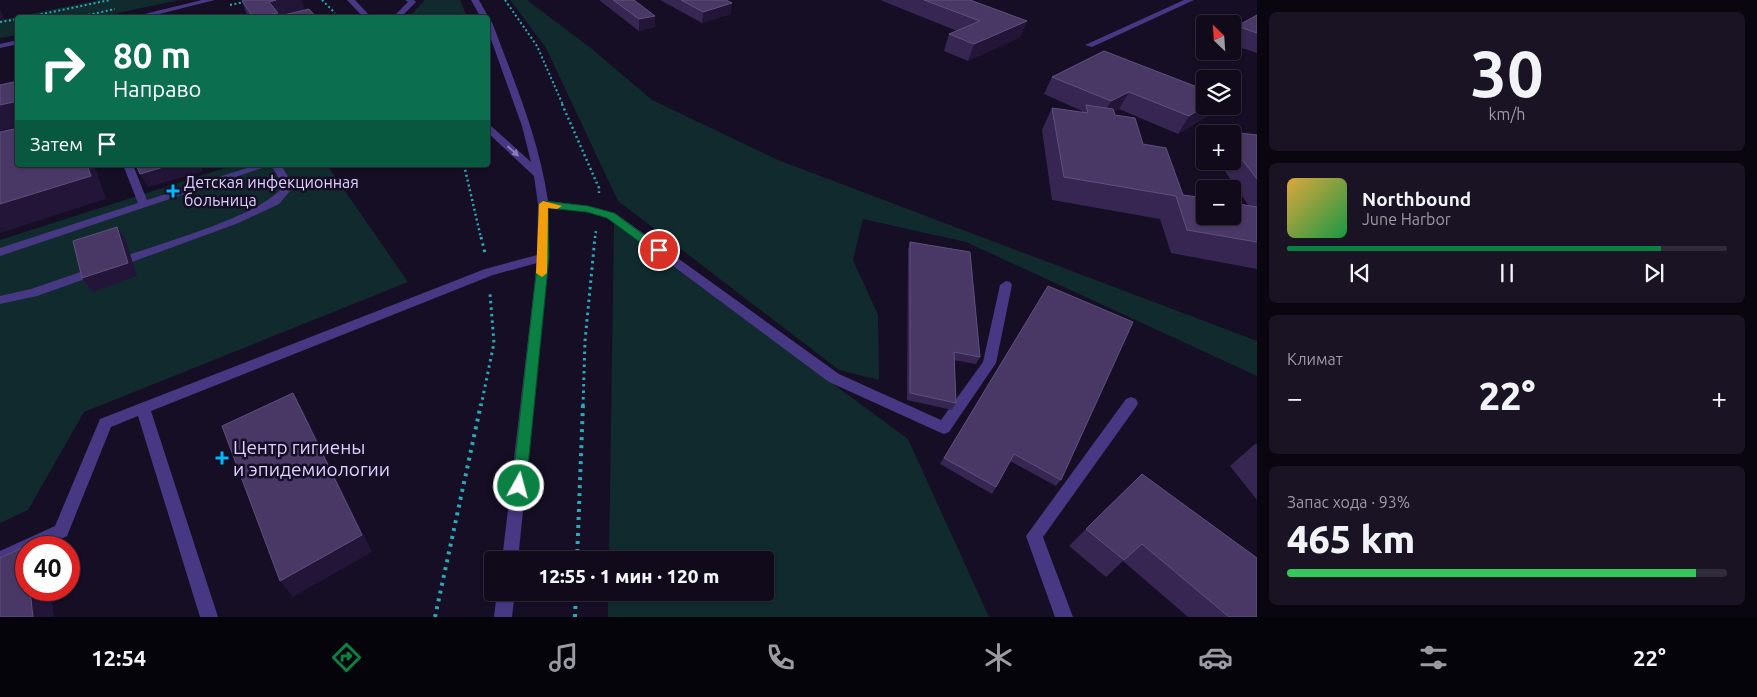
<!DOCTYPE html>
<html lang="ru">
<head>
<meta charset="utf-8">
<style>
	:root { --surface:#100a1b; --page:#191324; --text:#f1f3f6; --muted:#9c9aa3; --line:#302b3a; --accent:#0b8043 }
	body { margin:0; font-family:Ubuntu,sans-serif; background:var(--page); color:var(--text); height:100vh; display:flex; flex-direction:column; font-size:19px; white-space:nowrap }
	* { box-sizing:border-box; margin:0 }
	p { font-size:16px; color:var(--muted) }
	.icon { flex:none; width:28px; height:28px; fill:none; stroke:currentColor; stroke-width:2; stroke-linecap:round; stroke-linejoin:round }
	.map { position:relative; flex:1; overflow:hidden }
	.side { display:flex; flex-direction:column; gap:12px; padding:12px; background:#09060f; width:500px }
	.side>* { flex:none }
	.guide { position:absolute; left:15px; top:15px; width:475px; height:152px; border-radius:5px; box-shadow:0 1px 4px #0004,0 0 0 1px var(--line); background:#0b6e4f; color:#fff; overflow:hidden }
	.needle { width:32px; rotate:335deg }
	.controls { position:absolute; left:1196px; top:15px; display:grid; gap:10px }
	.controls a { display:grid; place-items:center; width:45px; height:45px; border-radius:5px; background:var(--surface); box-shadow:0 1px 4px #0004,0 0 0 1px var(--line); font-size:25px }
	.speed { position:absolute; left:15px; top:536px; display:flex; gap:10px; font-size:25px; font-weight:700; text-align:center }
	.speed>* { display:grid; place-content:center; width:65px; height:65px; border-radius:50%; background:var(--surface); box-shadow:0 1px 4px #0004,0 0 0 1px var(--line); line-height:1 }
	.speed .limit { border:8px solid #d22; background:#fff; color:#111 }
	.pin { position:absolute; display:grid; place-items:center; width:42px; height:42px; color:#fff; margin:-21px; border:2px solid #fff; border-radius:50%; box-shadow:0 1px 5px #0007 }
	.me { position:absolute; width:55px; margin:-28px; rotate:7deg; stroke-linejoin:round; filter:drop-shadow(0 0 4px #0008) }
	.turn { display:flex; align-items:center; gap:18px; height:105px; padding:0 15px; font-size:22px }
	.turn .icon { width:65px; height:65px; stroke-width:2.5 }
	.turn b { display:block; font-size:35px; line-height:42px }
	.then { display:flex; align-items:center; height:48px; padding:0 15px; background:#0003; gap:10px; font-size:19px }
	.big { font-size:38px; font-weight:800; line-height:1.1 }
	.side .widget { flex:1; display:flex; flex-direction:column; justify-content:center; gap:8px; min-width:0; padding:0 18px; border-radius:8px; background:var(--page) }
	.side .dial { align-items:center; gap:0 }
	.dial b { font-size:65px; line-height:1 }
	.song { display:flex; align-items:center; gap:15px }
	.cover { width:60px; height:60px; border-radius:8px; background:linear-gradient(135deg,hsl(40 70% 55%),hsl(140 70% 35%)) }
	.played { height:5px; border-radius:2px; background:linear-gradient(90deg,var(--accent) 85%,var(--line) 85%) }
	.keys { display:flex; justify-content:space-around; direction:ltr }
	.heat { display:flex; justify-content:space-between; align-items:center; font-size:28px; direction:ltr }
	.charge { height:8px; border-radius:4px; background:linear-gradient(90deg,#34c759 93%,var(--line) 0) }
	.trip { position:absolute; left:484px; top:551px; width:290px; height:50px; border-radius:5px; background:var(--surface); box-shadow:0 1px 4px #0004,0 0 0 1px var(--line); font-weight:800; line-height:50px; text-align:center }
	.tabs { display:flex; height:80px; justify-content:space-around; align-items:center; background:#06040b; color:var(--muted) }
	.tabs .icon { width:35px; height:35px }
	.tabs .active { color:var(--accent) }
	.tabs b { font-size:22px; color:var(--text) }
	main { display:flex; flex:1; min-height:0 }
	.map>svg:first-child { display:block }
</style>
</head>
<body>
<main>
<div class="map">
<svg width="1257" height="617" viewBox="0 0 1257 617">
	<rect width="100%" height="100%" fill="#150e24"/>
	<!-- green -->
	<path fill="#112a2e" d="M99,0h81l-82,17 -80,1 -1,17 -17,3v-18z
		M425,0h35l7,17h-58z
		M510,0h17l65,49 60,51 126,60 479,181v35l-291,-134 -103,-23 -10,41 25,55 1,65 -40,-10 -221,-169 -72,-153z
		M227,165h100l81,117 -324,130 -56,98 -28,13v-283l228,-73z
		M614,223l294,216 81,178h-381v-24l157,-1v-32h-156z"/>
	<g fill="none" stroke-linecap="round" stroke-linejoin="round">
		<!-- path-far3 -->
		<path stroke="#2ca8b7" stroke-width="2" stroke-dasharray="2 2.5" stroke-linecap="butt" d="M322,0l13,13
			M505,0l32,46 26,59
			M230,5l23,-5
			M23,18l87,-18
			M75,18l40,-9
			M0,22l18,-3"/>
		<!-- path-far2 -->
		<path stroke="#2ca8b7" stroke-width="2.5" stroke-dasharray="2 3" stroke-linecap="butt" d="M562,104l37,84v5
			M464,165l17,73
			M595,238l1,-7"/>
		<!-- path-far1 -->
		<path stroke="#2ca8b7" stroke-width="3" stroke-dasharray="2.5 4" stroke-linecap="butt" d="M481,237l4,16
			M481,406l13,-63 -4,-49
			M583,406l2,-65 10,-104"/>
		<!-- path -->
		<path stroke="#2ca8b7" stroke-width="4" stroke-dasharray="3 5" stroke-linecap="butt" d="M577,560l6,-156
			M435,617l46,-213
			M575,617l1,-25"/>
		<!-- minor -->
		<path fill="#473884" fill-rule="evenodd" d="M202,0h13l-72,18h-15z
			M347,0h8l17,18h-8z
			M405,0h9l2,2 -16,16h-8l16,-16z
			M471,0h8l10,18 -1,2v-2h-7z
			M1184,0h10l-102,47 -7,-2z
			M488,20l4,2c22,59 47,116 56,179l40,5 27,7 224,161 102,46 42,-58 17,-77 6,-4 4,1 2,3 -16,78 -47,69 -5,2 -5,-2 -110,-50 -222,-165 -19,-5 -40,-4 1,49 -31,303h-16l35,-297 -44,12 -342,136 67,206h-18l-62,-201 -27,11 -44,109 -23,12h-18v8l-26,12v-17l55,-25 45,-107 385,-150 52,-14 1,-51 -4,-28 -46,-43v-8l3,1 40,36 -9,-36 -34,-95z
			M18,40v4l-18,4v-4z
			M123,165h10l14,35 109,-35h15l-271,91v-8l138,-45z
			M271,165h10l9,15v11l-11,13 -43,20 -115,42 -4,1 -6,-4 2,-3c39,-14 141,-42 167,-70v-10z
			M95,267l6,4 -2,3 -62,22 -37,8v-8l31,-7z
			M1131,397l5,2 2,4 -2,4 -93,130 30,80h-18l-29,-81 100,-137z
			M497,592h18l-3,25h-18z"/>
	</g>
	<!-- wall -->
	<path fill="#372652" d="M599,0h35l21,27 -16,4z
		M660,0h66l5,14 -29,9z
		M880,0h90l57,21 -7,16 -52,24 -24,-10 5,-17 8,-3z
		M242,1l63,9 12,8h-69z
		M1257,15v38l-25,-8v-11l5,-8z
		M1052,77l153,29h10l-4,8 -33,20 -59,-25 -5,3 1,3 28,29 40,51 66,11 -31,-45h14v-27h-12l2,-3 35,4v134l-86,-16 -11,-34 -108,-19 -10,-70 10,-22 30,4v-1l-38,-17z
		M910,242l70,115 -4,7 -22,-4 2,43 -4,7 -45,-10 1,-151z
		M1048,286l13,194 -5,6 -46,-25 -14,26 -4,7 -52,-30z
		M1255,444h2v56l-27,-34z
		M1142,474l115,143h-69l-65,-56 -17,16 -37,-31 17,-17z"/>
	<!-- shaded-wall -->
	<path fill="#221538" d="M276,0h26l3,10 -25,8h-23l12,-16z
		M732,3l-1,11 -29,9 1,-11z
		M0,10l3,5 1,4 -4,1z
		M655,16v11l-16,4v-12z
		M1027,21l-7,16 -52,24 6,-17z
		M1129,92l-10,17 -17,10 9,-18z
		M18,101v25l-18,5v-26z
		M1205,106h10l-4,8 -33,20 11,-18z
		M87,165h7l12,34 -106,34v-29z
		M170,165h30l3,6 -55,16 -8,-13z
		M117,227l9,14 11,35 -45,16 -10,-14z
		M293,393l11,19 68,140 -79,45 -13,-16z
		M30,590h21l3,27h-21z"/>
	<!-- building -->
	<path fill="#493865" stroke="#60507d" d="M245,0h31l-7,2 9,11 -24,5 -12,-17z
		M613,0h21l21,16 -16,3z
		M681,0h45l6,3 -29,9z
		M924,0h46l57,21 -53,23 -25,-10 31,-13z
		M309,9l8,9h-46z
		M1257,15v18l-20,-7z
		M1104,51l101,39v16l-16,10 -60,-24 -18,9 -59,-24z
		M18,81v20l-18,4v-20z
		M1086,105l27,4 2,6 20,3 8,26 23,4 17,47 22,3v18h27v-13l25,4v35l-70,-12 -11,-34 -112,-19 -12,-69 36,5z
		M18,128v37h69l4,11 -91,28v-72z
		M1222,131l35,4v44l-25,-33v-12h-8z
		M136,165h34l-30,9z
		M117,227l11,36 -46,15 -9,-37z
		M910,242l60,10 10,105 -26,-5 2,51 -46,-10z
		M1048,286l85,36 -72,158 -47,-26 -18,33 -52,-29z
		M293,393l69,142 -82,46 -58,-155z
		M1142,474l115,84v59h-28l-87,-73 -18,16 -38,-31z
		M26,546v44h4l3,27h-33v-59z"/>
	<!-- one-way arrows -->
	<defs><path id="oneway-solid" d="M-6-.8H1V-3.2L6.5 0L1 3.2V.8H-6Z" transform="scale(1.25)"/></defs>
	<use fill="#8b7cbb" href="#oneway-solid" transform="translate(513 151) rotate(42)"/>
	<!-- route -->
	<path fill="#0b8043" stroke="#07532c" d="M543,201l45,5 26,7 50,37 -5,4 -4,-1 -48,-35 -20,-6 -39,-4 1,49 -23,229 -2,4 -5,2 -5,-2 -2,-4 26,-229 1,-53z"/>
	<!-- slow -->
	<path fill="#f59e0b" d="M543,201l19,5 -5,3 -9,-1 -1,65 -5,4 -6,-4 3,-69z"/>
	<!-- markers -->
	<g fill="#00b8fb" stroke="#150e24" stroke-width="2">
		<path d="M170.5 183.5h5v5h5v5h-5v5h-5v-5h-5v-5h5z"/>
		<path d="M219.5 450.5h5v5h5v5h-5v5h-5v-5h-5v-5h5z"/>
	</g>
	<g text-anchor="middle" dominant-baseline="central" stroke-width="5" stroke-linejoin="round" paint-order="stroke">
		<!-- poi labels -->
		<g font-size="16" fill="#ded0ff" stroke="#150e24" text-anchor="start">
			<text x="184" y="182">Детская инфекционная<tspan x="184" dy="18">больница</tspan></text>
		</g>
		<!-- near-poi labels -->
		<g font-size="19" fill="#ded0ff" stroke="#150e24" text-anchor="start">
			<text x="233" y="447">Центр гигиены<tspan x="233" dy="22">и эпидемиологии</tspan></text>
		</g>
	</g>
</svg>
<div class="controls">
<a><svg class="needle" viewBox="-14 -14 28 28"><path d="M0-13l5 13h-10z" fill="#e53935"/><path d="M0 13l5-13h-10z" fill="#9c9aa3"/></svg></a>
<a><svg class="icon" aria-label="layers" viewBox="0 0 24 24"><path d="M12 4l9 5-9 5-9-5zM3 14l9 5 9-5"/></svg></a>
<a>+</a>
<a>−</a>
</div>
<div class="speed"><div class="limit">40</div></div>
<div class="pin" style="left:659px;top:250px;background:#d93025"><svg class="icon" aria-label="arrive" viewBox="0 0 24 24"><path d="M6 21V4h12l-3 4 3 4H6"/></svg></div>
<svg class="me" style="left:519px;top:486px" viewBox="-20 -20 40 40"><circle r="17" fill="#0b8043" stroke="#fff" stroke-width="3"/><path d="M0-11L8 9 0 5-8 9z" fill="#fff"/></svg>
<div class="trip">12:55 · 1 мин · 120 m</div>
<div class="guide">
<div class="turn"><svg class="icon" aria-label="right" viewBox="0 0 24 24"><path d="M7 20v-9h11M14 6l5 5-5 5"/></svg><div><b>80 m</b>Направо</div></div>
<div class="then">Затем<svg class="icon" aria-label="arrive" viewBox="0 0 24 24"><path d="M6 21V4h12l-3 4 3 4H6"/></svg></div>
</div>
</div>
<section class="side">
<div class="widget dial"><b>30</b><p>km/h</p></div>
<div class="widget">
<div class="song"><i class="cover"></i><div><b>Northbound</b><p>June Harbor</p></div></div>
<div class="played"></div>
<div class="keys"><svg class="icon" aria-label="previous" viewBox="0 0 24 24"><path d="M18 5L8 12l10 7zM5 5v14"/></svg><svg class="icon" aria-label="pause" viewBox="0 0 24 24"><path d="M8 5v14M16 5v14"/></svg><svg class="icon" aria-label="next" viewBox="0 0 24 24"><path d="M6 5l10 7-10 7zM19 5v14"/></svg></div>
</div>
<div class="widget"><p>Климат</p>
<div class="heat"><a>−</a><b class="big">22°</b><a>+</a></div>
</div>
<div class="widget"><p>Запас хода · 93%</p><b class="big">465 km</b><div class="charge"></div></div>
</section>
</main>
<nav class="tabs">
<b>12:54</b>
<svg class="icon active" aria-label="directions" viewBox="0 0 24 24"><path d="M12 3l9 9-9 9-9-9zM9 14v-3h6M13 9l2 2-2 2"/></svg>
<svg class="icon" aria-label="music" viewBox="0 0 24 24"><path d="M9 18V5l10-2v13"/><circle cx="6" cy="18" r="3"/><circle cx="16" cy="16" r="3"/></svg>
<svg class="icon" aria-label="phone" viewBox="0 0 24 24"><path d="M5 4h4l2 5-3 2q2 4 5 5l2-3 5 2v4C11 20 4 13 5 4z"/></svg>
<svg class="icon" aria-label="climate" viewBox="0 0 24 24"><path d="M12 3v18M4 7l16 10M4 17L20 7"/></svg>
<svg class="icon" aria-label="car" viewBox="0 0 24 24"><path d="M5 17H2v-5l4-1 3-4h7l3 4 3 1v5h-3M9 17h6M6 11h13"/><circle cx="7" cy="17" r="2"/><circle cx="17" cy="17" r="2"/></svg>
<svg class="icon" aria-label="filters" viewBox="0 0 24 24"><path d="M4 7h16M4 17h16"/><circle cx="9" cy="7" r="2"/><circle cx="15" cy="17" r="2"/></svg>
<b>22°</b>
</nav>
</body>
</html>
